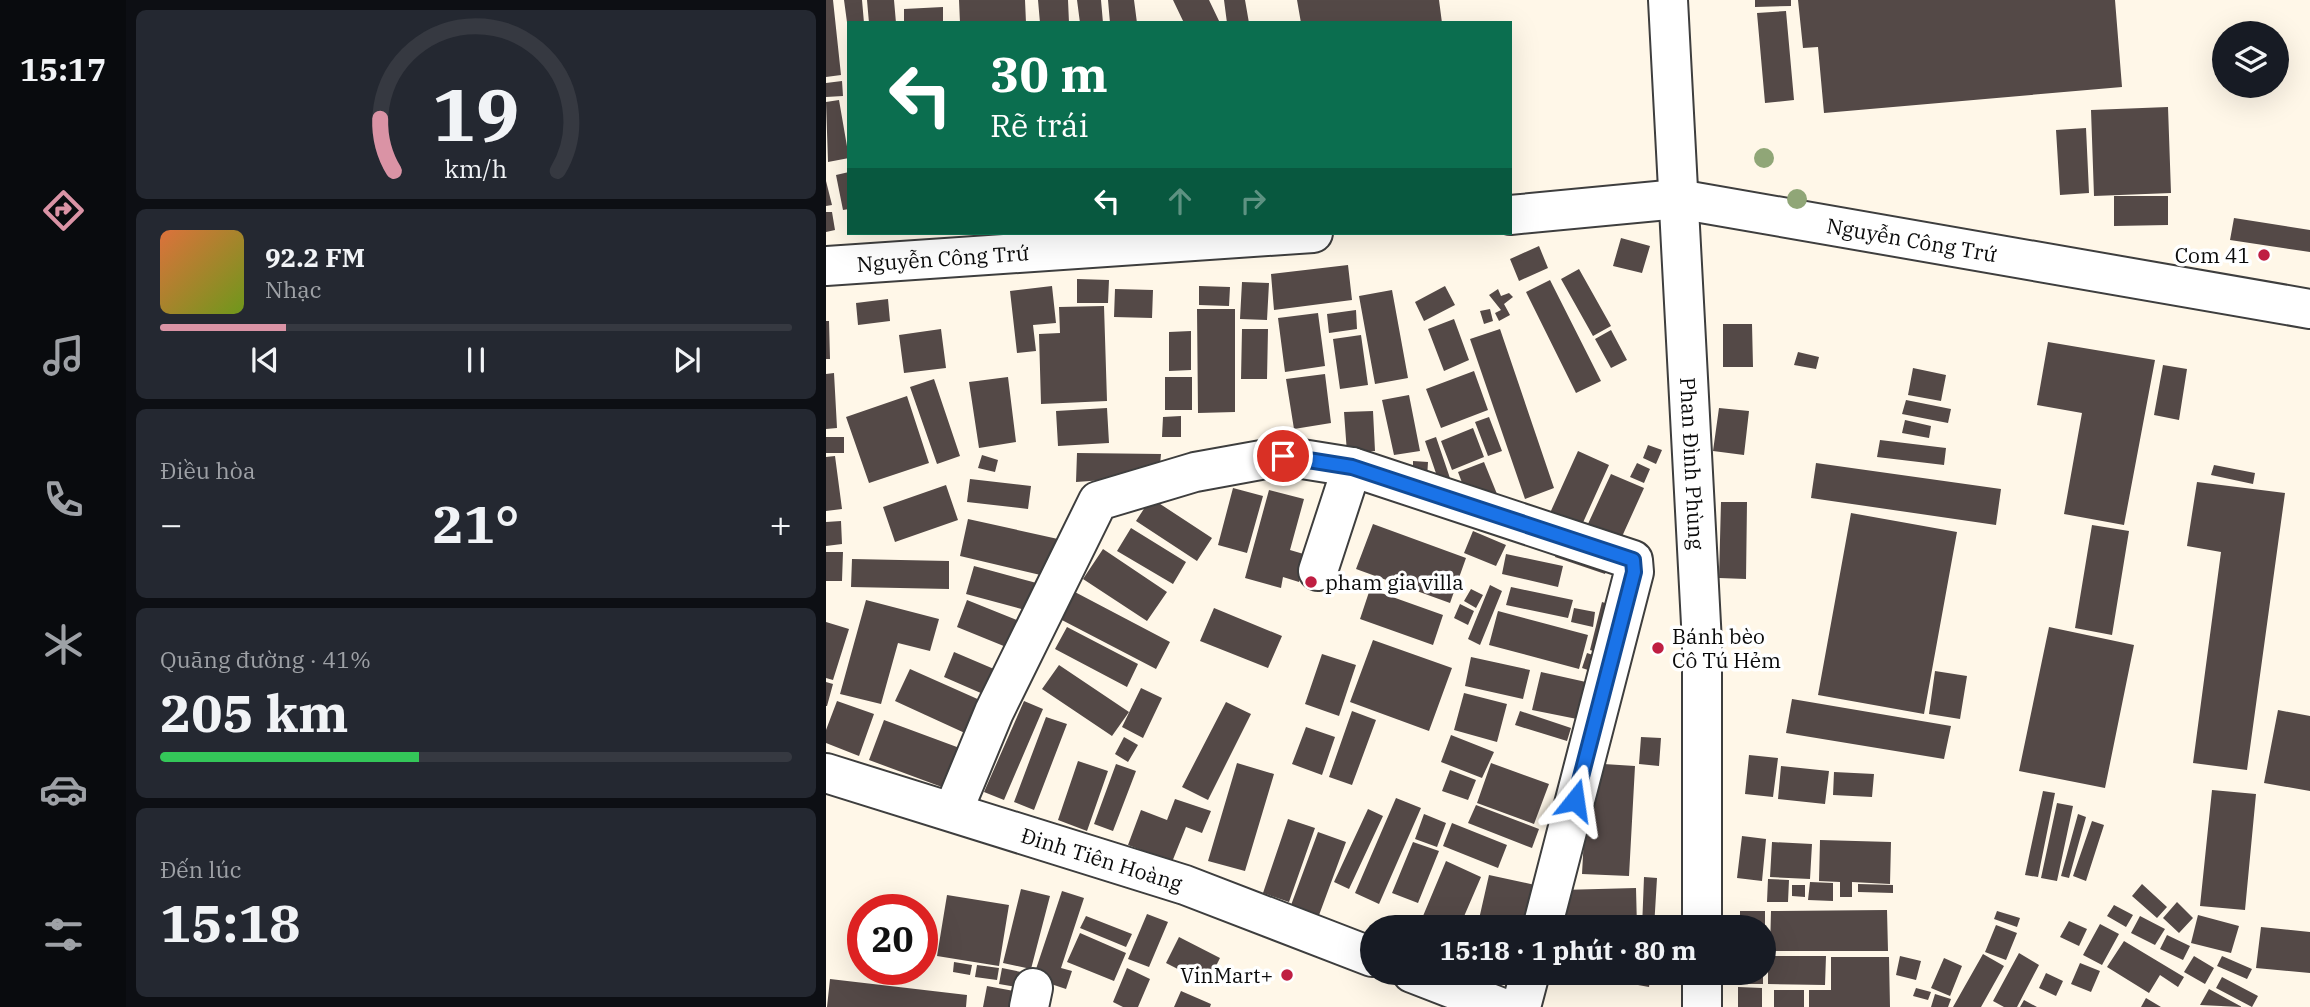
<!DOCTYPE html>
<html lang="vi">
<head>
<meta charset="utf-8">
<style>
	:root { --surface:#171b24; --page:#242831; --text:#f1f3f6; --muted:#9ea1a6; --line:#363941; --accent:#da93a5 }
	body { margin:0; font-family:"IBM Plex Serif",serif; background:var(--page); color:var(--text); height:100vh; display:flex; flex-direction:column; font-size:26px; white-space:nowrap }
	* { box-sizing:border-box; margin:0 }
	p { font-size:23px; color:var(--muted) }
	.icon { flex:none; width:38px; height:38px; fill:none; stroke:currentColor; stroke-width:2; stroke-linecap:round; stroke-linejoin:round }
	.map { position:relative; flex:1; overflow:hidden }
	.side { display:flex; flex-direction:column; gap:10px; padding:10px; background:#0d0f14; width:700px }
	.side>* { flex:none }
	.banner { position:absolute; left:21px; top:21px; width:665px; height:214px; border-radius:0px; box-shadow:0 7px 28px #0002; background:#0b6e4f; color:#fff; overflow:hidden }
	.buttons { position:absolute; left:1386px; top:21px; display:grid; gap:14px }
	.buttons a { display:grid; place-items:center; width:77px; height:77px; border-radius:50%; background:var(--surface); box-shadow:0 7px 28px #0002; font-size:35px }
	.speed { position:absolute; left:21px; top:894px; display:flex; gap:14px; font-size:35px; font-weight:700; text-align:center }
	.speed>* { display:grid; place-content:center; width:91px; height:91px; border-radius:50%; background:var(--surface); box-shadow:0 7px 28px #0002; line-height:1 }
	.speed .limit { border:10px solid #d22; background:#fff; color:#111 }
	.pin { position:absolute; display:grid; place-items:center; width:60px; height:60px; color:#fff; margin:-30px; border:4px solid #fff; border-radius:50%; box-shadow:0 2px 7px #0007 }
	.me { position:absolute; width:77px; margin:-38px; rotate:15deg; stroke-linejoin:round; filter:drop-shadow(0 0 5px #0008) }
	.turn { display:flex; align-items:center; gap:24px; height:147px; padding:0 28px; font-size:32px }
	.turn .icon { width:91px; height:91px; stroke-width:2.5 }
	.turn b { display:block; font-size:49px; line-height:60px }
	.lanes { display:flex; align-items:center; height:66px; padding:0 28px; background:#0003; justify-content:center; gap:35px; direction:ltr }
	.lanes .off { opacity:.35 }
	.big { font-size:52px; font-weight:700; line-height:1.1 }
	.side .widget { flex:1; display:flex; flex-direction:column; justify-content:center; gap:10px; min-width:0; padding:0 24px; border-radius:10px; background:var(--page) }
	.side .dial { align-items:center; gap:0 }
	.dial svg { height:182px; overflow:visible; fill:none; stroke:var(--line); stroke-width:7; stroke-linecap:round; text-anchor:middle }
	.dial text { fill:var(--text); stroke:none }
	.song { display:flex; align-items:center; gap:21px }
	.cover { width:84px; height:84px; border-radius:10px; background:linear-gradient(135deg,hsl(20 70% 55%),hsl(80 70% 35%)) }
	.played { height:7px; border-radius:4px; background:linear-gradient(90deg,var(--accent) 20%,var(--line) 20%) }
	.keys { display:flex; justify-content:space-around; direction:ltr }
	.heat { display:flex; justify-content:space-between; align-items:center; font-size:38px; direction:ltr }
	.charge { height:10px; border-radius:5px; background:linear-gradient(90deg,#34c759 41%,var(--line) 0) }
	.trip { position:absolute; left:534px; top:915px; width:416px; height:70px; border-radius:35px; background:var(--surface); box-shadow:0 7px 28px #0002; font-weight:700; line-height:70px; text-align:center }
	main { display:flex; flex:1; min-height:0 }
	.tabs { display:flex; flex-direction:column; width:126px; justify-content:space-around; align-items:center; background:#090b0e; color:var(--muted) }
	.tabs .icon { width:49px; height:49px }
	.tabs .selected { color:var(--accent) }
	.tabs b { font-size:32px; color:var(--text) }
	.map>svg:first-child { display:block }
</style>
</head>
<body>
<main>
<nav class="tabs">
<b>15:17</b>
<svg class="icon selected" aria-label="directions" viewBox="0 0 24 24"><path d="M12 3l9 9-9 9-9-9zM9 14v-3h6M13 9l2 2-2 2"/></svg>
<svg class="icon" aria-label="music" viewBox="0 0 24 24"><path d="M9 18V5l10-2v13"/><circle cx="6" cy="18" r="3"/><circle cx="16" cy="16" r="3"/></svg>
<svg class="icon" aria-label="phone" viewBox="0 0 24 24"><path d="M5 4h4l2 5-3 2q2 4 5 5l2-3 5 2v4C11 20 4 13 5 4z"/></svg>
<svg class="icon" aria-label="climate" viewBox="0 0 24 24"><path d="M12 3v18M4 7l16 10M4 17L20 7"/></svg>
<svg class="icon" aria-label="car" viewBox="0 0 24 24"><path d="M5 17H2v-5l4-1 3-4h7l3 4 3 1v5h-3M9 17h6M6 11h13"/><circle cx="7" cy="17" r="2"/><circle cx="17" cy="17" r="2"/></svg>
<svg class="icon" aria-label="filters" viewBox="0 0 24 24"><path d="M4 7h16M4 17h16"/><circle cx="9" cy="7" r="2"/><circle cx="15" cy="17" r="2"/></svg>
</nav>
<section class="side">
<div class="widget dial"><svg viewBox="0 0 100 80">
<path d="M14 69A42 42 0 1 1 86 69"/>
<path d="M14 69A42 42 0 0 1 8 46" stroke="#da93a5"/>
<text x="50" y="56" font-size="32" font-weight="700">19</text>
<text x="50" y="72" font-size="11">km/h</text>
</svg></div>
<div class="widget">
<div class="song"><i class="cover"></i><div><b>92.2 FM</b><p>Nhạc</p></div></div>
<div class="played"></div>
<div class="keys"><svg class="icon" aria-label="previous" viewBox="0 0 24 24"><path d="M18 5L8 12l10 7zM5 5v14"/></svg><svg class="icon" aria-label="pause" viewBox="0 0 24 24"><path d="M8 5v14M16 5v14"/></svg><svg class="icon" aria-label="next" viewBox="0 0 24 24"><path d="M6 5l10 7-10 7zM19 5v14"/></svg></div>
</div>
<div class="widget"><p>Điều hòa</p>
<div class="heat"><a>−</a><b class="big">21°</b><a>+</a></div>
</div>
<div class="widget"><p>Quãng đường · 41%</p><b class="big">205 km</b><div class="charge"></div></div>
<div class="widget"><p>Đến lúc</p><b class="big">15:18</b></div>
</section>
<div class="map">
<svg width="1484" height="1007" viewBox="0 0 1484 1007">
	<rect width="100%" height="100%" fill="#fff7e8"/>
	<!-- building -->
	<path fill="#544947" d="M0,0h7l8,75 -15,2z
		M18,0h18l2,23h-15v14z
		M41,0h27l2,23h-27z
		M133,0h66l1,23h-66z
		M212,0h30l1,23h-29z
		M251,0h24l2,23h-23z
		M282,0h26l3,23h-27z
		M347,0h36l11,23h-36z
		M398,0h21l4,23h-22z
		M471,0h142l3,23h-141z
		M929,0h36v6l-36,1z
		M972,0h317l7,87 -298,26 -6,-66 -15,1z
		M117,7v16h-39v-14z
		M960,11l8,89 -29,3 -8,-90z
		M16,81l1,15 -17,1v-14z
		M13,100l10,58 -21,4 -2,-60z
		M1342,107l3,86 -77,3 -3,-86z
		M1260,128l3,65 -29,2 -4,-65z
		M23,172v37l-6,1 -7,-35z
		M0,181l6,24 -6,1z
		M1288,196h54v29l-54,1z
		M0,212h6l3,18 -9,2z
		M1408,218l76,12v22l-80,-12z
		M795,238l29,8 -8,27 -29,-7z
		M713,246l9,22 -29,13 -9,-22z
		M522,265l4,35 -78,10 -3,-36z
		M753,269l32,57 -18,10 -32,-57z
		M251,279l32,1 -1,23h-31z
		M724,280l51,101 -25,12 -50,-101z
		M416,282l27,1 -2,37 -27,-1z
		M226,286l4,37 -23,2 3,26 -19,2 -7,-62z
		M373,286l31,1 -1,19 -30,-1z
		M619,286l10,19 -31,16 -9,-19z
		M289,289l38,1 -1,28 -38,-1z
		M672,289l3,7 8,-3 4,4 -9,7 6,11 -11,6 -4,-8 6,-3 -12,-15z
		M566,290l16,88 -33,6 -16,-88z
		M62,299l2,22 -32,4 -2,-22z
		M278,306l3,95 -66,3 -2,-70 21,-1 -1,-26z
		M371,309h38v103l-37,1z
		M664,309l3,12 -9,3 -4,-13z
		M530,310l1,19 -28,4 -2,-19z
		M492,313l7,53 -40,6 -7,-54z
		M628,319l15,41 -25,11 -16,-42z
		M0,321h3l1,38h-4z
		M897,324h29l1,43h-30z
		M115,329l5,39 -42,5 -5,-38z
		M416,329h26l-1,50h-26z
		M674,329l54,159 -29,11 -55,-160z
		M785,330l16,30 -16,8 -16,-29z
		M365,331v39l-22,1v-39z
		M535,335l7,50 -28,4 -7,-50z
		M1222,342l107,18 -31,165 -60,-11 18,-101 -45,-8z
		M972,352l21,5 -3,12 -22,-4z
		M1337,365l24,4 -8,51 -25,-5z
		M1087,368l33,7 -5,26 -33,-6z
		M648,371l14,39 -47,18 -15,-39z
		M8,373l3,55 -11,1v-55z
		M499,374l6,49 -37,6 -8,-50z
		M182,377l8,65 -37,6 -10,-66z
		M339,377h27v33h-27z
		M108,379l26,77 -23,8 -27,-77z
		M583,395l11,56 -26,4 -12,-55z
		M81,396l22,67 -60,20 -23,-66z
		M1080,400l45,9 -3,14 -46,-9z
		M281,408l2,35 -51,3 -2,-35z
		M893,408l30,3 -5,44 -31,-4z
		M547,411l2,40 -28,2 -3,-41z
		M355,416v21h-19l1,-20z
		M663,417l13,34 -14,5 -13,-34z
		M1079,420l26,6 -2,12 -27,-5z
		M647,428l11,29 -32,13 -11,-29z
		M0,437h18v16h-18z
		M610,437l16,47 -11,4 -16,-47z
		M1054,440l66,8 -2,17 -67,-8z
		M822,445l14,5 -6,14 -13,-6z
		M752,451l31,14 -28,62 -31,-14z
		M251,453l84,1 -2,22 -83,6z
		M156,455l16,5 -3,12 -17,-4z
		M9,456l7,53 -16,2v-54z
		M587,461l15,1 -1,16 -14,-1z
		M658,462l13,32 -27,10 -12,-32z
		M811,463l13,6 -6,14 -14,-6z
		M990,463l185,26 -5,36 -185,-27z
		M1388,465l41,8 -2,11 -42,-9z
		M785,474l33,14 -24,53 -33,-15z
		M144,479l61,7 -3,23 -61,-7z
		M1371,482l88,11 -38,277 -54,-7 28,-211 -34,-6z
		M120,485l12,35 -63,22 -12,-35z
		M407,488l30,8 -16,57 -29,-8z
		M443,490l35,9 -14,51 17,5 -8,27 -16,-5 -2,11 -36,-10z
		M325,498l61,40 -15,23 -61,-40z
		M895,502h26l-1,77 -27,-1z
		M1025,513l106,19 -33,182 -106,-19z
		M142,519l90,20 -9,38 -89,-21z
		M15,521l1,23 -16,2v-24z
		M547,524l93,34 -16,45 -94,-34z
		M1266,525l37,6 -17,104 -37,-7z
		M305,528l55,34 -13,22 -56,-33z
		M647,531l33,14 -10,21 -32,-13z
		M733,543l51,17 -5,14 -50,-17z
		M277,549l64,43 -20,29 -64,-42z
		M0,552h17l-1,29h-16z
		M680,554l57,12 -5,21 -56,-13z
		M26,559l97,2v28l-98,-2z
		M148,566l70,19 -8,28 -70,-19z
		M664,585l12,6 -22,54 -12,-6z
		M685,587l62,13 -5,18 -62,-13z
		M544,589l73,26 -10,30 -73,-26z
		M645,589l12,6 -7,13 -12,-7z
		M247,591l97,51 -14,27 -98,-51z
		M40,600l73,19 -9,32 -32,-8 -17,61 -41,-10z
		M141,600l60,24 -11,27 -59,-24z
		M776,602l9,3 -12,48 -9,-3z
		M634,604l14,7 -6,14 -14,-7z
		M388,608l68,28 -14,32 -68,-27z
		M748,608l21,4 -2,15 -22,-5z
		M672,611l90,24 -9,34 -90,-24z
		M0,622l23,7 -16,51 -7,-2z
		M241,627l71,37 -11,23 -72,-38z
		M1223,627l85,18 -29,143 -86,-17z
		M547,640l79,28 -23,63 -79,-29z
		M128,652l47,20 -11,25 -46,-20z
		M761,653l12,4 -5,15 -12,-4z
		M496,654l34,11 -17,51 -34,-12z
		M645,657l59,13 -7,29 -58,-13z
		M233,665l70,47 -17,24 -70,-47z
		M84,669l72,32 -15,33 -72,-33z
		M1109,671l32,5 -7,43 -31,-5z
		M715,672l45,10 -9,37 -45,-9z
		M0,682l7,2 -6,22h-1z
		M315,688l21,10 -19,40 -21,-11z
		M638,693l43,11 -10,38 -43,-12z
		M966,699l159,27 -7,33 -158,-26z
		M11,701l37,13 -15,42 -33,-13v-13z
		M198,701l19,8 -39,91 -20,-8z
		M400,702l25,12 -43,86 -26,-13z
		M1452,710l32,6v75l-46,-8z
		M526,711l24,9 -24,65 -23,-8z
		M694,711l51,17 -4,13 -52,-16z
		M220,717l21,7 -33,86 -20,-8z
		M58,720l81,30 -15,40 -81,-30z
		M480,727l29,10 -13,38 -30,-11z
		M625,735l43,17 -12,26 -41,-16z
		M298,737l14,8 -10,17 -13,-8z
		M815,737l20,1 -2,28 -20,-2z
		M923,755l29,3 -5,39 -28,-3z
		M252,761l30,10 -21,60 -29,-11z
		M411,763l37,11 -29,97 -37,-10z
		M665,763l58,21 -15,40 -57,-21z
		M762,763l47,3 -6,110 -47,-2z
		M290,764l20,7 -23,60 -19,-7z
		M955,766l48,5 -4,33 -47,-5z
		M624,770l26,10 -8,20 -26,-9z
		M1008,772l40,2 -2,23 -39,-2z
		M1386,790l44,4 -11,116 -45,-4z
		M1217,791l12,2 -17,84 -13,-2z
		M570,798l25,10 -42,96 -24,-11z
		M349,799l36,12 -9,22 -16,-6 -14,35 -44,-17 13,-35 26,10z
		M1231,803l16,3 -16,75 -16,-3z
		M650,805l63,24 -7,19 -64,-25z
		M542,809l15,7 -34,73 -15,-7z
		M598,814l22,9 -9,24 -22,-8z
		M1252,814l8,3 -17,61 -8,-2z
		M462,819l27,9 -26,74 -26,-9z
		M1266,821l12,4 -18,56 -13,-5z
		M626,823l55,22 -9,23 -55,-22z
		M492,832l28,10 -31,84 -28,-10z
		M916,836l24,3 -4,42 -25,-3z
		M994,840l71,2 -1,42 -38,-2v15h-12v-15l-21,-1z
		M587,842l26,9 -21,52 -26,-10z
		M946,842l40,2 -2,35 -40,-2z
		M620,861l35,16 -22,51h-41z
		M663,875l46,10 -9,43h-49z
		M818,877l13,1 -3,50h-12z
		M942,879l21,1 -1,22h-21z
		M984,882l23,1v18l-25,-1z
		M1032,884l35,1v8l-35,-1z
		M1316,884l25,23 -10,11 -25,-22z
		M966,885h13v12l-13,-1z
		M810,888l1,40h-75l-1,-38z
		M195,889l29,7 -19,73 -28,-6z
		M236,891l22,7 -23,70 11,3 -6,18 -33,-11z
		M121,895l62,10 -10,61 -62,-10z
		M1351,902l16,16 -14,15 -16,-15z
		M1288,905l19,10 -7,12 -19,-11z
		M1061,910l1,41h-118l1,-40z
		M914,911h25v17h-25z
		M1171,911l23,7 -3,9 -23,-8z
		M321,914l21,8 -19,45 -21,-8z
		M1372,915l41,11 -8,27 -40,-10z
		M260,916l46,18 -6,13 -46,-19z
		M1314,916l25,13 -10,16 -24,-12z
		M1243,921l18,8 -8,17 -19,-9z
		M1274,924l19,10 -17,31 -19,-10z
		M1170,925l21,8 -11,27 -21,-8z
		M1435,927l49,5v41l-54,-5z
		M254,933l46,20 -12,28 -47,-19z
		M1341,935l23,11 -7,14 -23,-11z
		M353,937l41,21 -13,26 -41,-21z
		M1298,941l60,36 -6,10 -18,-12 -11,18 -42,-26z
		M1193,953l20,12 -22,42h-13l-11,-6z
		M1157,954l21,12 -23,41h-28z
		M942,956h58l-1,29 -57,-1z
		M1074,956l21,5 -5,19 -20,-5z
		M1368,956l20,12 -9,16 -21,-12z
		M1396,956l30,13 -5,10 -30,-13z
		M1005,957h58l1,50h-81v-17h22z
		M1118,958l18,8 -12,30 -19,-8z
		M128,962l18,3 -2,10 -17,-3z
		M1254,963l20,8 -9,21 -20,-8z
		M151,965l22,3 -2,12 -22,-3z
		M176,968l24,5 -3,15 -24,-4z
		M301,968l23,11 -12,28h-15l-10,-5z
		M814,973h11l-2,14 -11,-2z
		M913,973h24v11h-24z
		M1220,973l17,8 -7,15 -17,-8z
		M1396,977l36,19 -6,11 -36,-19z
		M4,979l137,16 -1,12h-139z
		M161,986l38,7 -2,14h-40z
		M912,987l24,1v19h-24z
		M1090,988l15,4 -3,8 -15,-4z
		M1383,989l33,18 -42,-2z
		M948,990h30v17h-30z
		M355,991l30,13 -1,3h-36z
		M1109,994l16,5 -3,8h-17z
		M1320,998l15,9h-20z
		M1198,1000l13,7h-17z"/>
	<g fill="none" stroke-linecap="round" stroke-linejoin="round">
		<!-- minor casing -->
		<g stroke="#3e3e3e" stroke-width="42">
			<g id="minor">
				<path id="s1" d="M842,0l34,643v285"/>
				<path id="s2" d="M684,215l168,-16 632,110"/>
				<path id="s3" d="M0,266l487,-33"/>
				<path d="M492,571l34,-104"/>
				<path id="s4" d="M0,773l359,112 187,72"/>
				<path d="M127,811l41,-99 104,-211 97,-29 88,-16 69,11 281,93 1,12 -92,356"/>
				<path d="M586,973l88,34"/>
				<path d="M876,973v34"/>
				<path d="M203,1007l4,-19"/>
				<path d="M695,1007l9,-34"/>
			</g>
		</g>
		<!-- minor -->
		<use href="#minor" stroke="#fff" stroke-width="38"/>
	</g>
	<!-- trees -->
	<g fill="#90a677">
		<circle cx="938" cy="158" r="10"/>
		<circle cx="971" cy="199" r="10"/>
	</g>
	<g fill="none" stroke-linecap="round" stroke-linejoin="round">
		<!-- route casing -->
		<g stroke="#114b97" stroke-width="18">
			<path id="route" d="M457,456l69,11 281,93 1,12 -59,228"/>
		</g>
		<!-- route -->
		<use href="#route" stroke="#1a73e8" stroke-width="12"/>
	</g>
	<!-- markers -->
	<g fill="#bf1e42" stroke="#fff" stroke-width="2.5">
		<circle cx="1438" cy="255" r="7"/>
		<circle cx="485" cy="582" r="7"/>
		<circle cx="832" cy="648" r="7"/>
		<circle cx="461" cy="975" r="7"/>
	</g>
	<g text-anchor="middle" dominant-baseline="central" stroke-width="7" stroke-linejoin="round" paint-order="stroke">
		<!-- street labels -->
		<g font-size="21" fill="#0b0b0b" stroke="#fff">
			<text stroke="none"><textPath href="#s2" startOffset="406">Nguyễn Công Trứ</textPath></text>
			<text stroke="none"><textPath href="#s3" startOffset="117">Nguyễn Công Trứ</textPath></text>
			<text stroke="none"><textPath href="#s1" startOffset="464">Phan Đình Phùng</textPath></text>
			<text stroke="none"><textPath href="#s4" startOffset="289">Đinh Tiên Hoàng</textPath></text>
		</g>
		<!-- poi labels -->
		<g font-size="21" fill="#0b0b0b" stroke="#fff" text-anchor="end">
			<text x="1424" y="255">Com 41</text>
			<text x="499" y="582" text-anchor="start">pham gia villa</text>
			<text x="846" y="636" text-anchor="start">Bánh bèo<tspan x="846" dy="24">Cô Tú Hẻm</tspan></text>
			<text x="447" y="975">VinMart+</text>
		</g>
	</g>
</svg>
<div class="buttons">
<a><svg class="icon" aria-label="layers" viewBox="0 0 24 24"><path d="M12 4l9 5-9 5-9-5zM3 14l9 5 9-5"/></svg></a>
</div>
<div class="speed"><div class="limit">20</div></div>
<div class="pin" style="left:457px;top:456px;background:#d93025"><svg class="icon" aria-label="arrive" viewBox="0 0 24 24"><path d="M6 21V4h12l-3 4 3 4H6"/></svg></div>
<svg class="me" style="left:749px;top:800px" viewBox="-20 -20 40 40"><path d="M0-17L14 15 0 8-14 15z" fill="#1a73e8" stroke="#fff" stroke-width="4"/></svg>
<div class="trip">15:18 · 1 phút · 80 m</div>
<div class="banner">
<div class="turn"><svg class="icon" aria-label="left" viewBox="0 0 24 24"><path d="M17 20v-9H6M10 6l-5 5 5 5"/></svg><div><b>30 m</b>Rẽ trái</div></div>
<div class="lanes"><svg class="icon" aria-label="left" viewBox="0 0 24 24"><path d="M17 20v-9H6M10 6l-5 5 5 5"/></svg><svg class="icon off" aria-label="ahead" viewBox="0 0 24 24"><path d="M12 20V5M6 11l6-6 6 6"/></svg><svg class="icon off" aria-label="right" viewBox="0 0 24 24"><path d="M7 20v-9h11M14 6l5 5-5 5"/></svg></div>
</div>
</div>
</main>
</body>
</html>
